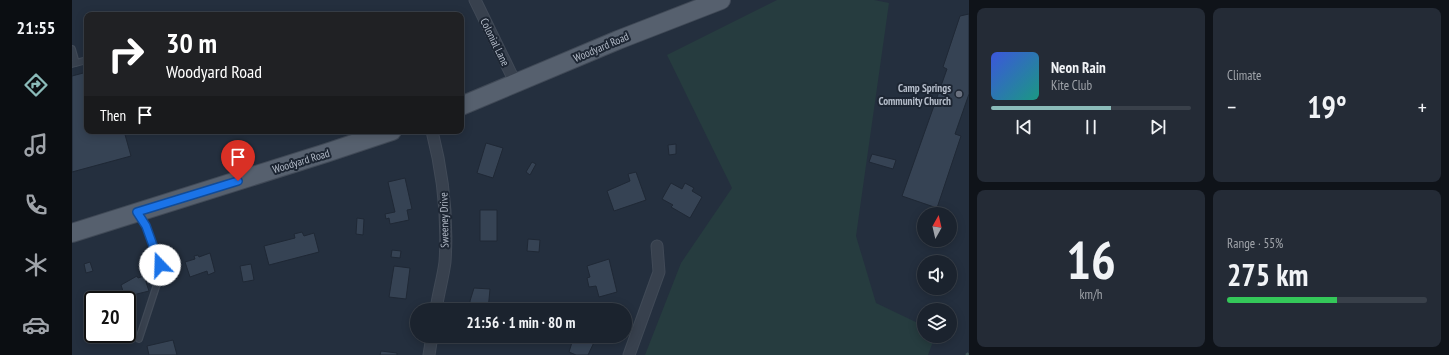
<!DOCTYPE html>
<html lang="en">
<head>
<meta charset="utf-8">
<style>
	:root { --surface:#1b232e; --page:#242b36; --text:#f1f3f6; --muted:#a0a4aa; --line:#39404a; --accent:#8bbbb9 }
	body { margin:0; font-family:"PT Sans Narrow",sans-serif; background:var(--page); color:var(--text); height:100vh; display:flex; flex-direction:column; font-size:15px; white-space:nowrap }
	* { box-sizing:border-box; margin:0 }
	p { font-size:13px; color:var(--muted) }
	.icon { flex:none; width:22px; height:22px; fill:none; stroke:currentColor; stroke-width:2; stroke-linecap:round; stroke-linejoin:round }
	.map { position:relative; flex:1; overflow:hidden }
	.panel { display:flex; flex-direction:column; gap:8px; padding:8px; background:#0f1319; width:480px }
	.panel>* { flex:none }
	.banner { position:absolute; left:12px; top:12px; width:380px; height:122px; border-radius:8px; box-shadow:0 2px 10px #0003,0 0 0 1px var(--line); background:#202124; color:#fff; overflow:hidden }
	.needle { width:26px; rotate:8deg }
	.buttons { position:absolute; left:845px; top:207px; display:grid; gap:8px }
	.buttons a { display:grid; place-items:center; width:40px; height:40px; border-radius:50%; background:var(--surface); box-shadow:0 2px 10px #0003,0 0 0 1px var(--line); font-size:20px }
	.speed { position:absolute; left:12px; top:291px; display:flex; gap:8px; font-size:20px; font-weight:700; text-align:center }
	.speed>* { display:grid; place-content:center; width:52px; height:52px; border-radius:50%; background:var(--surface); box-shadow:0 2px 10px #0003,0 0 0 1px var(--line); line-height:1 }
	.speed .limit { border:2px solid #111; border-radius:6px; background:#fff; color:#111 }
	.pin { position:absolute; display:grid; place-items:center; width:34px; height:34px; color:#fff; margin:-41px -17px; border-radius:50% 50% 50% 0; rotate:-45deg; box-shadow:0 0 4px #0007 }
	.pin .icon { rotate:45deg }
	.me { position:absolute; width:44px; margin:-22px; rotate:339deg; stroke-linejoin:round; filter:drop-shadow(0 0 3px #0008) }
	.turn { display:flex; align-items:center; gap:14px; height:84px; padding:0 16px; font-size:18px }
	.turn .icon { width:52px; height:52px; stroke-width:2.5 }
	.turn b { display:block; font-size:28px; line-height:34px }
	.then { display:flex; align-items:center; height:38px; padding:0 16px; background:#0003; gap:8px; font-size:15px }
	.big { font-size:30px; font-weight:700; line-height:1.1 }
	.panel .tile { flex:1; display:flex; flex-direction:column; justify-content:center; gap:6px; min-width:0; padding:0 14px; border-radius:8px; background:var(--page) }
	.panel .dial { align-items:center; gap:0 }
	.dial b { font-size:52px; line-height:1 }
	.song { display:flex; align-items:center; gap:12px }
	.cover { width:48px; height:48px; border-radius:6px; background:linear-gradient(135deg,hsl(230 70% 55%),hsl(170 70% 35%)) }
	.played { height:4px; border-radius:2px; background:linear-gradient(90deg,var(--accent) 60%,var(--line) 60%) }
	.keys { display:flex; justify-content:space-around; direction:ltr }
	.heat { display:flex; justify-content:space-between; align-items:center; font-size:22px; direction:ltr }
	.charge { height:6px; border-radius:3px; background:linear-gradient(90deg,#34c759 55%,var(--line) 0) }
	.panel .tiles { flex:1; display:grid; gap:8px; grid-template-columns:repeat(2,1fr) }
	.trip { position:absolute; left:338px; top:303px; width:222px; height:40px; border-radius:20px; background:var(--surface); box-shadow:0 2px 10px #0003,0 0 0 1px var(--line); font-weight:700; line-height:40px; text-align:center }
	main { display:flex; flex:1; min-height:0 }
	.dock { display:flex; flex-direction:column; width:72px; justify-content:space-around; align-items:center; background:#0b0e12; color:var(--muted) }
	.dock .icon { width:28px; height:28px }
	.dock .current { color:var(--accent) }
	.dock b { font-size:18px; color:var(--text) }
	.map>svg:first-child { display:block }
</style>
</head>
<body>
<main>
<nav class="dock">
<b>21:55</b>
<svg class="icon current" aria-label="directions" viewBox="0 0 24 24"><path d="M12 3l9 9-9 9-9-9zM9 14v-3h6M13 9l2 2-2 2"/></svg>
<svg class="icon" aria-label="music" viewBox="0 0 24 24"><path d="M9 18V5l10-2v13"/><circle cx="6" cy="18" r="3"/><circle cx="16" cy="16" r="3"/></svg>
<svg class="icon" aria-label="phone" viewBox="0 0 24 24"><path d="M5 4h4l2 5-3 2q2 4 5 5l2-3 5 2v4C11 20 4 13 5 4z"/></svg>
<svg class="icon" aria-label="climate" viewBox="0 0 24 24"><path d="M12 3v18M4 7l16 10M4 17L20 7"/></svg>
<svg class="icon" aria-label="car" viewBox="0 0 24 24"><path d="M5 17H2v-5l4-1 3-4h7l3 4 3 1v5h-3M9 17h6M6 11h13"/><circle cx="7" cy="17" r="2"/><circle cx="17" cy="17" r="2"/></svg>
</nav>
<div class="map">
<svg width="897" height="355" viewBox="0 0 897 355">
	<rect width="100%" height="100%" fill="#242f3e"/>
	<!-- green -->
	<path fill="#263c3f" d="M705,0h97l15,3 -33,233 20,67 48,23v10h11l-7,19h-283l36,-92 51,-75 -65,-133z"/>
	<!-- building -->
	<path fill="#364354" stroke="#1f2835" d="M897,14v80l-14,40 6,2 -24,72 -35,-12 45,-127 -4,-2 17,-51z
		M15,72v59h37l7,25 -59,16v-96z
		M414,143l17,5 -10,30 -16,-5z
		M604,144v10l-7,1 -1,-10z
		M800,154l24,6 -3,9 -24,-7z
		M460,162l4,2 -6,11 -4,-3z
		M564,172l10,28 -32,11 -7,-20 23,-10 -2,-7z
		M333,178l7,31 -5,1 2,10 -19,4 -1,-6 -3,1 -1,-5 10,-2 -7,-30z
		M599,183l11,6 3,-6 9,5 -2,3 10,6 -12,21 -19,-11 2,-2 -11,-6z
		M408,210h17v31h-17z
		M285,218l7,1 -1,16 -7,-1z
		M230,232l2,4 10,-3 5,19 -50,13 -5,-19 31,-8 -1,-4z
		M456,239l12,1 -1,12 -12,-1z
		M320,250l9,1 -1,7 -9,-1z
		M138,253l5,19 -7,3 -1,-4 -17,6 -5,-15 10,-3 -1,-3 4,-1 1,2z
		M537,259l8,33 -18,5 -3,-11 -7,1 -2,-9 3,-1 -3,-11z
		M18,262l3,9 -7,2 -2,-9z
		M179,264l3,16 -11,2 -3,-16z
		M322,266l16,2 -4,31 -17,-2z
		M65,276l1,2 6,-2 5,15 -24,6 -4,-12z
		M402,288l16,1 -2,21h-17l-1,-9z
		M502,336h23l-9,19h-12l-7,-3z
		M101,340l4,15h-28l-2,-9z
		M309,351l16,2v2h-17z"/>
	<g fill="none" stroke-linecap="round" stroke-linejoin="round">
		<!-- service casing -->
		<g stroke="#414a57" stroke-width="8">
			<path id="service" d="M0,49l4,14
				M0,64l15,-4
				M67,214l7,12 14,39 -1,13 -20,61"/>
		</g>
		<!-- minor casing -->
		<g stroke="#414a57" stroke-width="13">
			<path id="minor" d="M403,0l41,84
				M360,131c11,43 16,86 13,131 -2,16 -7,32 -9,48
				M357,355l3,-19
				M557,355l30,-83 -2,-26"/>
		</g>
		<!-- primary casing -->
		<g stroke="#414a57" stroke-width="20">
			<path id="primary" d="M389,106l157,-66 103,-40
				M0,233l254,-80 66,-22"/>
		</g>
		<!-- path -->
		<path stroke="#3f5557" stroke-width="2.5" stroke-dasharray="3 3" stroke-linecap="butt" d="M894,355l3,-2"/>
		<!-- service -->
		<use href="#service" stroke="#38414e" stroke-width="5.5"/>
		<!-- minor -->
		<use href="#minor" stroke="#38414e" stroke-width="11"/>
		<!-- primary -->
		<use href="#primary" stroke="#56606e" stroke-width="18"/>
	</g>
	<g fill="none" stroke-linecap="round" stroke-linejoin="round">
		<!-- route casing -->
		<g stroke="#114b97" stroke-width="10">
			<path id="route" d="M88,265l-14,-39 -9,-14 101,-31"/>
		</g>
		<!-- route -->
		<use href="#route" stroke="#1a73e8" stroke-width="7"/>
	</g>
	<!-- markers -->
	<circle fill="#6b7280" stroke="#1d2633" stroke-width="1.5" cx="887" cy="94" r="4"/>
	<g text-anchor="middle" dominant-baseline="central" stroke-width="4" stroke-linejoin="round" paint-order="stroke">
		<!-- street labels -->
		<g font-size="11" fill="#b4bcc9" stroke="#1d2633">
			<text transform="translate(423 42) rotate(64)">Colonial Lane</text>
			<text transform="translate(529 47) rotate(-23)">Woodyard Road</text>
			<text transform="translate(229 161) rotate(-17)">Woodyard Road</text>
			<text transform="translate(372 220) rotate(-91)">Sweeney Drive</text>
		</g>
		<!-- poi labels -->
		<g font-size="11" font-weight="bold" fill="#b4bcc9" stroke="#1d2633" text-anchor="end">
			<text x="879" y="88">Camp Springs<tspan x="879" dy="13">Community Church</tspan></text>
		</g>
	</g>
</svg>
<div class="buttons">
<a><svg class="needle" viewBox="-14 -14 28 28"><path d="M0-13l5 13h-10z" fill="#e53935"/><path d="M0 13l5-13h-10z" fill="#a0a4aa"/></svg></a>
<a><svg class="icon" aria-label="sound" viewBox="0 0 24 24"><path d="M4 9h4l5-4v14l-5-4H4zM17 9q2 3 0 6"/></svg></a>
<a><svg class="icon" aria-label="layers" viewBox="0 0 24 24"><path d="M12 4l9 5-9 5-9-5zM3 14l9 5 9-5"/></svg></a>
</div>
<div class="speed"><div class="limit">20</div></div>
<div class="pin" style="left:166px;top:181px;background:#d93025"><svg class="icon" aria-label="arrive" viewBox="0 0 24 24"><path d="M6 21V4h12l-3 4 3 4H6"/></svg></div>
<svg class="me" style="left:88px;top:265px" viewBox="-20 -20 40 40"><circle r="19" fill="#fff"/><path d="M0-13L10 11 0 6-10 11z" fill="#1a73e8"/></svg>
<div class="trip">21:56 · 1 min · 80 m</div>
<div class="banner">
<div class="turn"><svg class="icon" aria-label="right" viewBox="0 0 24 24"><path d="M7 20v-9h11M14 6l5 5-5 5"/></svg><div><b>30 m</b>Woodyard Road</div></div>
<div class="then">Then<svg class="icon" aria-label="arrive" viewBox="0 0 24 24"><path d="M6 21V4h12l-3 4 3 4H6"/></svg></div>
</div>
</div>
<section class="panel">
<div class="tiles">
<div class="tile">
<div class="song"><i class="cover"></i><div><b>Neon Rain</b><p>Kite Club</p></div></div>
<div class="played"></div>
<div class="keys"><svg class="icon" aria-label="previous" viewBox="0 0 24 24"><path d="M18 5L8 12l10 7zM5 5v14"/></svg><svg class="icon" aria-label="pause" viewBox="0 0 24 24"><path d="M8 5v14M16 5v14"/></svg><svg class="icon" aria-label="next" viewBox="0 0 24 24"><path d="M6 5l10 7-10 7zM19 5v14"/></svg></div>
</div>
<div class="tile"><p>Climate</p>
<div class="heat"><a>−</a><b class="big">19°</b><a>+</a></div>
</div>
<div class="tile dial"><b>16</b><p>km/h</p></div>
<div class="tile"><p>Range · 55%</p><b class="big">275 km</b><div class="charge"></div></div>
</div>
</section>
</main>
</body>
</html>
